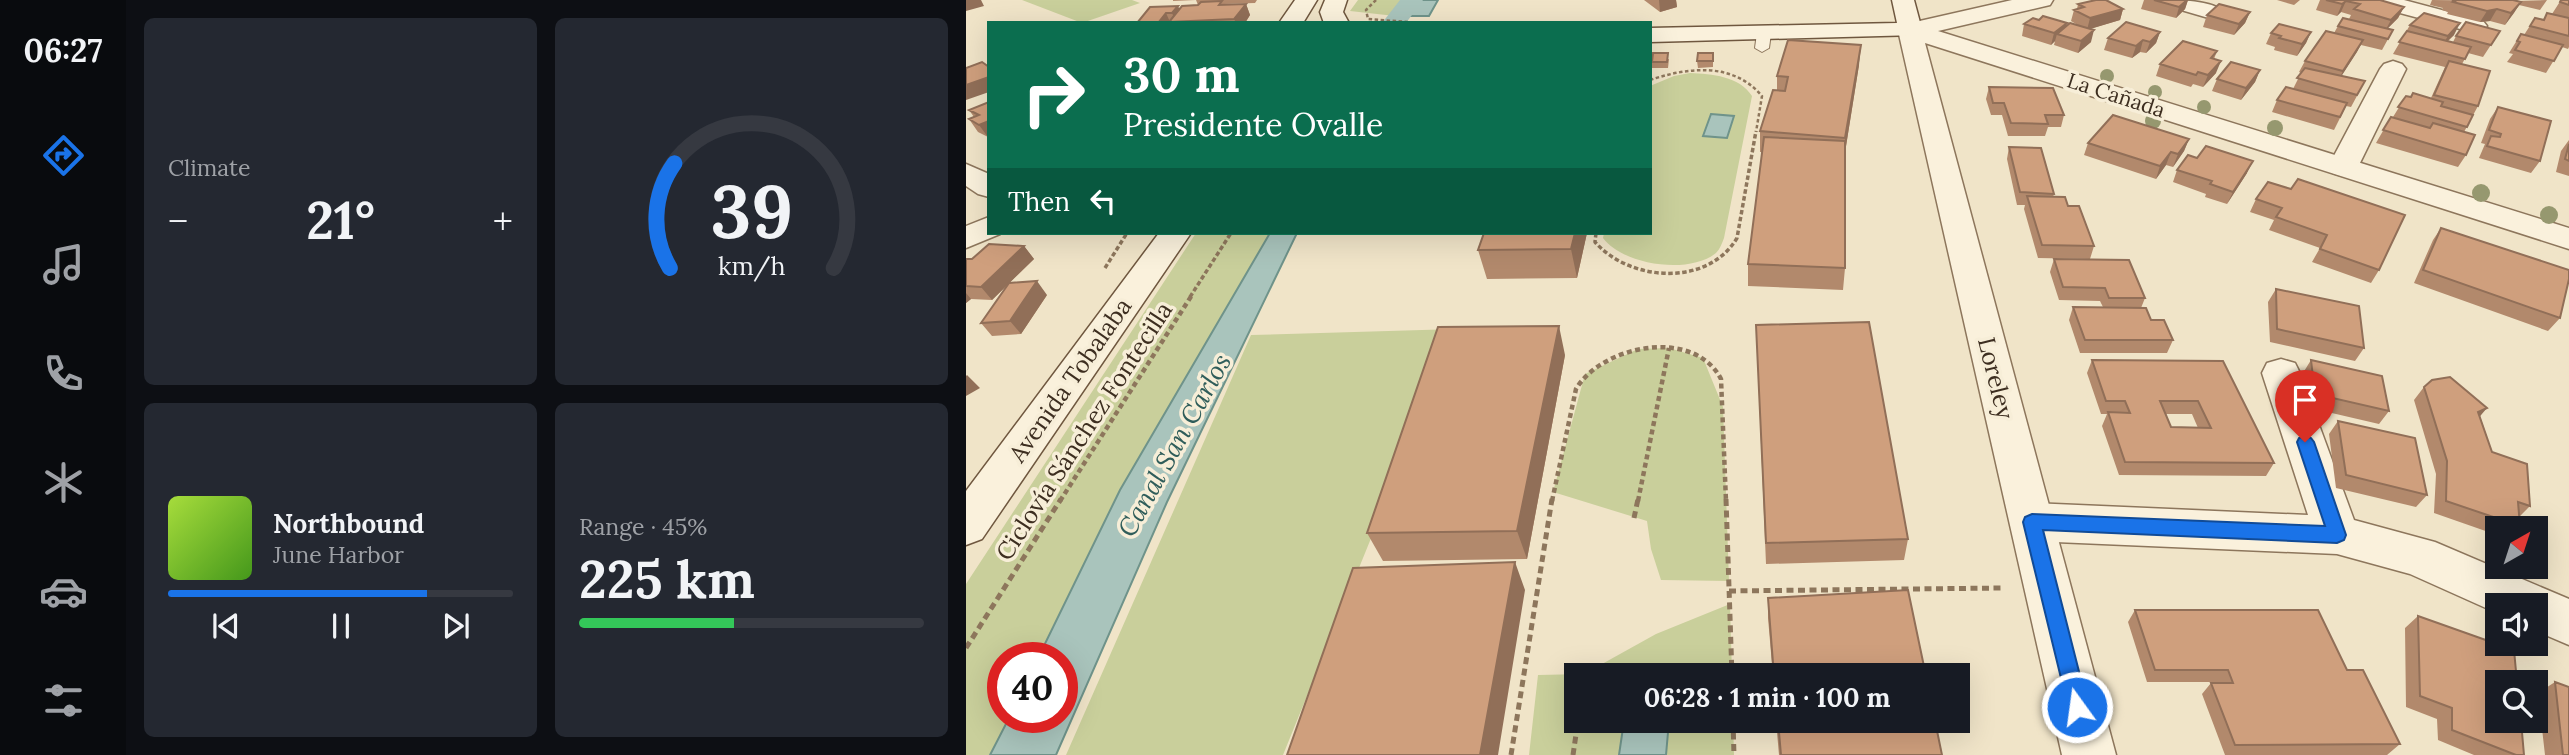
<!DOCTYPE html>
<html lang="en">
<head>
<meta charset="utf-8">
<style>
	:root { --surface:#171b24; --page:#242831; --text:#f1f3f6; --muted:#9ea1a6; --line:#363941; --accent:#1a73e8 }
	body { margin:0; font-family:Lora,serif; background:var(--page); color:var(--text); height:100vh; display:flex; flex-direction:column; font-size:26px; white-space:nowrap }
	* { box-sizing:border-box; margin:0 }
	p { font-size:23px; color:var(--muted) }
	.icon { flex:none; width:38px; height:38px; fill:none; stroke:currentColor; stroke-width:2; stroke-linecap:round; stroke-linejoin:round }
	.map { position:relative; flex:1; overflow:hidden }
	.side { display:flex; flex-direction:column; gap:18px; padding:18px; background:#0d0f14; width:840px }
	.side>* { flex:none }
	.top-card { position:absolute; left:21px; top:21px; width:665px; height:214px; border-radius:0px; box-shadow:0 7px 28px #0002; background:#0b6e4f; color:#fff; overflow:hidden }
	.needle { width:46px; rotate:39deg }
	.tools { position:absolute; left:1519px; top:516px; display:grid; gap:14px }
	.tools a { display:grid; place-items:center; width:63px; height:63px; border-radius:0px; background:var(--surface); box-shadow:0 7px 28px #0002; font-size:35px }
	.speed { position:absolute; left:21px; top:642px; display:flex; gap:14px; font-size:35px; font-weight:700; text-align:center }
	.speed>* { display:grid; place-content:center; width:91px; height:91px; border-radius:50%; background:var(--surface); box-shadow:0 7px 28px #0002; line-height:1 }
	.speed .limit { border:10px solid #d22; background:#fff; color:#111 }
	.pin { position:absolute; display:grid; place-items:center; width:60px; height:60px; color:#fff; margin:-72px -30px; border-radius:50% 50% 50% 0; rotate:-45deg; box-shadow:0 0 7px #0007 }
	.pin .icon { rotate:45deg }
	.me { position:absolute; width:77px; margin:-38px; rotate:346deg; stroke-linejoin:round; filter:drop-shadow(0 0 5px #0008) }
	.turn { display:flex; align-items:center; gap:24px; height:147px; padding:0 21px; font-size:32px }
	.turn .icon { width:91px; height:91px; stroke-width:2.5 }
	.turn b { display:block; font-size:49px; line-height:60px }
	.then { display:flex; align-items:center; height:66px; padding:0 21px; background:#0003; gap:14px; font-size:26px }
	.big { font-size:52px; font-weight:700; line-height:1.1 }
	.side .widget { flex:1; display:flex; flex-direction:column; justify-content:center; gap:10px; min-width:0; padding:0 24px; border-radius:10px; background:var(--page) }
	.side .dial { align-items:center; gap:0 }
	.dial svg { height:182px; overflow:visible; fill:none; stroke:var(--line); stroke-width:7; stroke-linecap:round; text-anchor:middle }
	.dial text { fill:var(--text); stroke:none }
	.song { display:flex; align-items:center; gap:21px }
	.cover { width:84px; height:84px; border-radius:10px; background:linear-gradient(135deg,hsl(80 70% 55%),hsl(100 70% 35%)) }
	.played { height:7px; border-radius:4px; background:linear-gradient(90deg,var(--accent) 75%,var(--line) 75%) }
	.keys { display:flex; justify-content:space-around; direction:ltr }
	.heat { display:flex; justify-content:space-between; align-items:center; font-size:38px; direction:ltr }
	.charge { height:10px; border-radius:5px; background:linear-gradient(90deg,#34c759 45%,var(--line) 0) }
	.side .tiles { flex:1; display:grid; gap:18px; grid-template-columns:repeat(2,1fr) }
	.trip { position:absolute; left:598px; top:663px; width:406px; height:70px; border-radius:0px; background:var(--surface); box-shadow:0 7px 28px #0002; font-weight:700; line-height:70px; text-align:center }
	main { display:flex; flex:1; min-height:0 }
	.tabs { display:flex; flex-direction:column; width:126px; justify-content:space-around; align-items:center; background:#090b0e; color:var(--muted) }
	.tabs .icon { width:49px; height:49px }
	.tabs .on { color:var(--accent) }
	.tabs b { font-size:32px; color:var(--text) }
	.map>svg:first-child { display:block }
</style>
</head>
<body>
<main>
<nav class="tabs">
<b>06:27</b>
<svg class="icon on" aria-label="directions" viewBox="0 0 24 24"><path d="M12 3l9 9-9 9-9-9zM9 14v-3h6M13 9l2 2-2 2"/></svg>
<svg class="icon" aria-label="music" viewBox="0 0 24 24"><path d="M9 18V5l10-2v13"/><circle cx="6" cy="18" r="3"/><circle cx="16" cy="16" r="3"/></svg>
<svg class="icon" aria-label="phone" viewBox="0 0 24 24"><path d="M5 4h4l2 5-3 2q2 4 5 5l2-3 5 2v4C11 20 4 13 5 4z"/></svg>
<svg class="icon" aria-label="climate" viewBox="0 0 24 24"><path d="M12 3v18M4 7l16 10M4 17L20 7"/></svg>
<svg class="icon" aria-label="car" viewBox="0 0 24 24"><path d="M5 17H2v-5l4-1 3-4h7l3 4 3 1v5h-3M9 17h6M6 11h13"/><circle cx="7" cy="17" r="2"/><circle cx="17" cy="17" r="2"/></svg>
<svg class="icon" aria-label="filters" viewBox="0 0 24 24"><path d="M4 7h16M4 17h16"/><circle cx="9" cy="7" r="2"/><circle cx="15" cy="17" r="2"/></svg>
</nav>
<section class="side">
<div class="tiles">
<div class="widget"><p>Climate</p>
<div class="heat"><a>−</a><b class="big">21°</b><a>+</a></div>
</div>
<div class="widget dial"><svg viewBox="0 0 100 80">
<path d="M14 69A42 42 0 1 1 86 69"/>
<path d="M14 69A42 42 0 0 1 16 23" stroke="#1a73e8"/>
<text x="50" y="56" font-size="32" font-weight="700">39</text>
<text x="50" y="72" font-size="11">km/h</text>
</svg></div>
<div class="widget">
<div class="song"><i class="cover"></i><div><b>Northbound</b><p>June Harbor</p></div></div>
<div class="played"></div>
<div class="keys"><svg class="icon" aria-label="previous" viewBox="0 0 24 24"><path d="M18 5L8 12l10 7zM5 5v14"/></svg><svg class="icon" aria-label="pause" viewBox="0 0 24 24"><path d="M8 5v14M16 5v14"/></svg><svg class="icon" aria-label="next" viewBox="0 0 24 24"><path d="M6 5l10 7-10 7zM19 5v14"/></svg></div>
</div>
<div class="widget"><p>Range · 45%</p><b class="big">225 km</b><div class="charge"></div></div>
</div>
</section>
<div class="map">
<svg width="1603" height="755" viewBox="0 0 1603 755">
	<rect width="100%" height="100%" fill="#f0e4c8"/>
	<!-- green -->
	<path fill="#c9cf9b" d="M56,0h110l8,3 -58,20z
		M392,0h48l-11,16 -45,-5z
		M724,73c22,1 49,3 62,23l-28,142c-2,5 -4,11 -8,15 -27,22 -93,12 -113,-15l1,-5h46v-147l24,-10z
		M230,233h74l-150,257 -82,168h-35v60h6l-19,37h-24v-171z
		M490,329l-173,426h-217l185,-420z
		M703,348l34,10 20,49 6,174 -68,-1 -10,-31 -4,-28 -94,-29 32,-118 53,-25z
		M764,604l2,71 -155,1v45h156l1,34h-205l9,-80 46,-1 72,-40z"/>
	<!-- water -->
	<path fill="#a9c4bc" stroke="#6f938a" stroke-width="2" d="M440,0h32l-9,16h-34z
		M745,114l23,2 -7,22 -24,-2z
		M304,233h27l-130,269 -111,253h-66l19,-37h53v-60h-24l82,-168z
		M658,721h45l-3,34h-47z"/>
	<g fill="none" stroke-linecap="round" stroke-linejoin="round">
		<!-- canal -->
		<path fill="#a9c4bc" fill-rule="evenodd" d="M434,0h23l-17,23h-24z"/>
		<!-- service casing -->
		<g stroke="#8d765c" stroke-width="2">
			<path id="service" d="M798,29l7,4 -2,15 -7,4 -7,-4 2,-15z"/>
		</g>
		<!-- minor casing -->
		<g stroke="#8d765c" stroke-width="3">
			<path id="minor" d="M1195,0c18,0 51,0 63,12l-4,5 -8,2 -48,-14z
				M1401,0h37l79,21 4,5 -4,5 -8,2 -105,-28z
				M1427,61l9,3 4,5 -48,98 -5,6 -10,3 -10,-3 -5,-6 52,-98 4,-5z
				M0,164l23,10v23l-11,-3 -12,-8z
				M23,217v16l11,1 -34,14v-22z
				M1315,359l14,4 5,10 54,147 81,22 134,57v46l-33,-14v-25h-39v7l-87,-39 -73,-20 -305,-13 -16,-6 -6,-13 6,-13 16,-6 276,12 -46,-142 5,-10z"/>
		</g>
		<!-- tertiary casing -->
		<g stroke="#8d765c" stroke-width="3">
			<path id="tertiary" d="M1046,0h41l-3,5 -112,26 631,197v21l-644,-206 191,712h-54l-164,-725 4,-5z"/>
		</g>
		<!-- secondary casing -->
		<g stroke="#6f573f" stroke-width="3">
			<path id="secondary" d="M329,0h22l-14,23h-24z
				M359,0h22l-4,12 6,11h-25l-4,-11z
				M926,0h22l8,30 -4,5 -268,7v-14l247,-5z
				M193,233h32l-209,306 -16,6v-54z"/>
		</g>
		<!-- path-far3 -->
		<path stroke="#8d765c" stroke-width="2.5" stroke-dasharray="3.5 2.5" stroke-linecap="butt" d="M410,0l-10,10 2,9 54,4
			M684,80c39,-13 83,-18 112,16l-6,36"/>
		<!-- path-far2 -->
		<path stroke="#8d765c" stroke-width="3.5" stroke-dasharray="4.5 2.5" stroke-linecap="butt" d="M630,233l-1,9c35,40 113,45 142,-4l19,-107
			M139,268l22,-35
			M224,297l41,-64"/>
		<!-- path-far1 -->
		<path stroke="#8d765c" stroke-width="4.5" stroke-dasharray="5 3.5" stroke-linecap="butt" d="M94,501l132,-206
			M586,501l24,-112c26,-44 118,-62 145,-10l5,122
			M672,501l31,-153"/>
		<!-- path -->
		<path stroke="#8d765c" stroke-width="5" stroke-dasharray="7 4.5" stroke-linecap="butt" d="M760,499l6,177
			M668,518l4,-19
			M763,591l275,-3
			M0,648l95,-149
			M767,721l1,34
			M545,755l41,-256
			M607,755l5,-34"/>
		<!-- service -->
		<use href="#service" fill="#faf1dc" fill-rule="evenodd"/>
		<!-- minor -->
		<use href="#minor" fill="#faf1dc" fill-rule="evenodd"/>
		<!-- tertiary -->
		<use href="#tertiary" fill="#faf1dc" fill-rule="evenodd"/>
		<!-- secondary -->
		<use href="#secondary" fill="#faf1dc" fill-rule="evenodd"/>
	</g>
	<!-- trees -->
	<g fill="#96986f">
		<circle cx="1141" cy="76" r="7"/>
		<circle cx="1189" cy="92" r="7"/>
		<circle cx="1238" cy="107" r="7"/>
		<circle cx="1187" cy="121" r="8"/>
		<circle cx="1309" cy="128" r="8"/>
		<circle cx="1515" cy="193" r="9"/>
		<circle cx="1583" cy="215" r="9"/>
	</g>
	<!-- wall -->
	<path fill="#b2896c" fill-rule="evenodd" d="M207,0h84l-2,3 -31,1h22l4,11 -5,8h-108l42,-14 19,-4 -2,-5 -23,1z
		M678,0h32l1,7 -17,5z
		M1178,0h44l-3,9 -9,9 -35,-9z
		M1311,0h23l-6,5z
		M1354,0h60l24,7 -6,11 -10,10 5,2 -11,20 -21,-5 -20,31 24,5 -14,26 -5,-1 -12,24 -62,-18 5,-12 16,-11 8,-16 -2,-1 6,-11 29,-28 4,-7 11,-7 2,-4 -10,-3 -4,4 -21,-6z
		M1466,0l84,1 31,-1 -7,10 -21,-5 -14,20 -15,-4 -10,1 -33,-8 1,-2 -6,-2 1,-2 -13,-3z
		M1595,0h8v18l-17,-4z
		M1112,4l45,5 -3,11 -31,9 2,13 -13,11 -24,-8 1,-4 -4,4 -29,-9 2,-12 57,3 -10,-6 3,-11 3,-1z
		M1284,12l-5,11 -11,12 -31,-8 4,-12z
		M1569,18l8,2 26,-2v29l-1,2 -6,-2 -16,26 -39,-11 6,-8 -4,-1 12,-19 3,1z
		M1444,25l44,10 -6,6 5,1 3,-6 44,-5 -17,26 -15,-4 -6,11 16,42 -14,26 2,23 -8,12 -82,-24 15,-26h2l13,-21 5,1 20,1 14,-31 -52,-13z
		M1194,32l-4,11 -10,10 -6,-1 -8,6 -28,-8 4,-12z
		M1345,32l-5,11 -9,13 -23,-6 1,-3 -9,-3 5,-11z
		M1251,51l-3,8 2,14 -13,14 -10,-3 -2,3 -35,-11 4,-12z
		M703,59l-1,9h-16v-6z
		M747,59v8l-15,1 -1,-7z
		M893,65l-14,87v116l-2,22 -95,-4v-22l14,-112h-2v-21l17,-41v-14z
		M1294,70l-5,12 -14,18 -29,-9 5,-12z
		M1023,87l75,28 -3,12h-13l-3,9h-37l-6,-21h-11l-5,-16z
		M23,102l-1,35 -10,-5 -9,-13 5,-2 -5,-7z
		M1532,107l42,54 -9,12 -52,-15 6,-14 -4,-1 9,-24z
		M1223,139l-5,12 -11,16 -7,-2 -10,14 -72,-24 4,-12z
		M1603,140v36l-13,-4 5,-21z
		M1043,147l45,47 -1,3 15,9 26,40 -4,13 -52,-1 -14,-49 1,-4h-8l-10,-46z
		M1211,170l70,3 -20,31 -22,-7 1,-3 -33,-12z
		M1302,182l111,88 -8,13 -59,-21 8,-14 -51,-18 5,-10 -24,-8 6,-13z
		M1475,228l119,90 -12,13 -134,-48 19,-43z
		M518,233h103l-10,45 -90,1 -9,-29z
		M58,246l10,13 -42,41 -21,-1 -5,4v-44h6z
		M1088,259l91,39 -4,10 10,12 22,20 -6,13h-87l-11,-33 4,-13h30l-3,-6 -41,-1 -9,-28z
		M1310,289l88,59 -9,13 -85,-19 -2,-40z
		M81,295l-26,39 -29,2 -11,-13z
		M790,325l152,214 -4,21 -138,4z
		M599,355l-38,204 -144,2 -16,-28z
		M1126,360l131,1 51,102 -8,13 -147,-1 -17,-49 5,-12h-6l-14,-41zM1199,414h27l6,14 -27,-1z
		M1345,360l78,51 -10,13 -73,-17 -3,-34z
		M1458,387l56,29 12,36 38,54 -11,11 1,9 -3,2h-20v7l-63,-22 2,-39 -22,-74z
		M1372,421l89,74 -11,12 -80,-19 -7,-54z
		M802,598l158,78h-153l-5,-58z
		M1169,610l212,60 53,74 -13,11h-162l-23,-61 9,-11h8v-1h-72l-19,-60z
		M1452,616l106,139h-50l-36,-15 -1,-21 -31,-12 -1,-79z
		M1589,682l14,73h-24l-7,-62z
		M810,721h159l7,34h-163z"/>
	<!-- shaded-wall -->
	<path fill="#916f58" d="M0,0h15l3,6 -18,5z
		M693,0h17l1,7 -17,5z
		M1221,0h1l-3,9 -9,9 3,-11z
		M1380,1l-5,11 -4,4 5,-12z
		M1555,2l-7,11 -9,12 6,-12z
		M280,4l4,11 -5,8h-9l-2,-4z
		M212,6l5,11 -7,5 -4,-9z
		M1438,7l-6,11 -13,13 6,-11z
		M1157,9l-3,11 -33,10 3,-12z
		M1531,9l-7,12 -10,1 7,-11z
		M1284,12l-5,11 -11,12 5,-11z
		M200,13l4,9h-1v1h-11z
		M1101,23l-3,11h-7l-2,7 -4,4 3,-12z
		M1494,23l-6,12 -13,12 7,-11z
		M1128,30l-3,12 -13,11 3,-12z
		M1194,32l-4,11 -10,10 4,-11z
		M1345,32l-5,11 -9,13 5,-12z
		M1177,40l-3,12 -8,6 4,-12z
		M1397,40l-6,12 -20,31 6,-12z
		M895,45l-2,20 -15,94 1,-21z
		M1255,61l-5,12 -13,14 5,-12z
		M1294,70l-5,12 -14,18 5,-12z
		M23,77v15l-23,8v-15z
		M23,121v16h-1l-9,-12z
		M1223,139l-5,12 -11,16 5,-13z
		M1205,152l-5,13 -10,14 4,-13z
		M1287,161l-6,12 -20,31 6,-12z
		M609,233h12l-10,45 -6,-29z
		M58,246l10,13 -42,41 -11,-13z
		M71,281l10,14 -26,39 -11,-13z
		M0,293l5,6 -5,4z
		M593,326l6,29 -38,204 -10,-28z
		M1,375l13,13 -14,8v-20z
		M1521,408l-11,13 2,-9z
		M549,562l10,28 -27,165h-18z"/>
	<!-- building -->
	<path fill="#cf9f7d" stroke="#916f58" stroke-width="2" fill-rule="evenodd" d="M1130,0h10l17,9 -33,9 -16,-8 10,-3 -6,-3z
		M1188,0h33l-8,7z
		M1360,0h54l24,7 -13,13 -37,-11 6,-5 -14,-3 -4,3z
		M1486,0h61l8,2 -10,11 -14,-4 -10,2 -34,-9 2,-1z
		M1595,0h8v5l-9,-3z
		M256,1l-3,4 27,-1 -12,15 -65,3 13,-16 16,-1 3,-3z
		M1253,4l31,8 -11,12 -32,-9z
		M212,6l-6,7h-6l-8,10h-21l13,-16z
		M1458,13l36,10 -12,13 -38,-11z
		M1581,13l22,5v18l-39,-10 5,-8 9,2z
		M1077,16l24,7 -13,10 -30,-9 9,-6 6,2z
		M1377,18l50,12 -5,9 -50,-13z
		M1160,22l34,10 -10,10 -7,-2 -7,6 -28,-8z
		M1500,22l34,9 -9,14 -35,-9z
		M1104,23l24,7 -13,11 -24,-7z
		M1313,24l32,8 -9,12 -23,-6 2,-2 -10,-3z
		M1360,31l37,9 -20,31 -38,-10z
		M1441,31l64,16 -6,12 -66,-17z
		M1555,34l42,11 -9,16 -39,-11 5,-8 -3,-1z
		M822,40l73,5 -16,93 -85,-7 13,-41 12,1 3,-14 -11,-1z
		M1217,41l34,10 -6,7 10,3 -13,14 -10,-3 -2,3 -36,-11z
		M687,53h15l-1,9h-15z
		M732,53h15v8h-16z
		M1483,61l41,10 -12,35 -44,-11z
		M16,62l7,5v10l-23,8v-17z
		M1265,62l29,8 -14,18 -29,-9z
		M1339,68l60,13 -8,14 -60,-17z
		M1023,87l64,1 11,27h-19l3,9 -37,-1 -7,-20h-11z
		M1320,87l61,16 -7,14 -63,-17z
		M1447,93l30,9 -2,4 32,9 -6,12 -69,-20 8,-11 5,1z
		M23,102v19l-10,4 -10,-6 10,-4 -10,-5z
		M1532,107l53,14 -11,40 -53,-15 4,-10 9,1 1,-3 -12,-4z
		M1147,115l76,24 -11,15 -7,-2 -11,14 -72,-23z
		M1425,117l39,11 3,-5 42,12 -9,20 -83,-25z
		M798,137l81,4v127l-97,-4z
		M1603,144v17l-4,-2z
		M1240,146l47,15 -20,31 -23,-8 2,-3 -35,-11 11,-15 9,3z
		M1043,147l32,1 13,46 -34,-2z
		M1332,179l107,36 -26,55 -59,-21 7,-14 -51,-18 6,-9 -26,-9 12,-17 23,7z
		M1061,196l38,1 3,9h11l15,40 -52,-1z
		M1475,228l128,42v9l-9,39 -137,-48z
		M518,233h91l-4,16 -93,1z
		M23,244l35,2 -43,41 -15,-1v-27h6z
		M1088,259l75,1 16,38h-36l-4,-10 -42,-1z
		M71,281l-27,40 -29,2 28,-40z
		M1310,289l83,17 5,42 -87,-19z
		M1107,307l73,1 5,12h13l9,20h-88z
		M903,322l39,217 -142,4 -10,-218z
		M593,326l-42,205 -150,2 71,-206z
		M1126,360l131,1 51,102 -149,-1 -17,-50 22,1 -5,-12h-19zM1194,401h38l13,27 -40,-1z
		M1345,360l71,16 7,35 -74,-17z
		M1484,377l37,31 -9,4 14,40 35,12 3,42 -12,-4 2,24 -74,-25 1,-40 -23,-74 8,-7z
		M1372,421l77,17 12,57 -81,-20z
		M549,562l-35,193h-193l66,-187z
		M942,590l18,86h-152l-6,-78z
		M1169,610h183l29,60h16l37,74 -165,1 -24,-62h22l-5,-13h-73z
		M1452,616l96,34 3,32h-20v39h24l3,34h-8l-64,-25v-22l-32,-12z
		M1589,682l14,5v68h-6z
		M812,721h157l7,34h-161z"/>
	<!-- route -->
	<path fill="#1a73e8" stroke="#114b97" stroke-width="2" d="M1339,436l6,2 3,4 32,93 -2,5 -7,3 -294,-13 45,177 -3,8 -8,3 -7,-3 -47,-193 2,-5 7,-3 293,12 -28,-84 2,-4z"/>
	<g text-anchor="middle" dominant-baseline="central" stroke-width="7" stroke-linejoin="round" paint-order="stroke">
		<!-- far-street labels -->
		<g font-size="21" fill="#3d2e20" stroke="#f7eed8">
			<text transform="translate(1150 95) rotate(18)">La Cañada</text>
		</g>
		<!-- street labels -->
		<g font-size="24" fill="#3d2e20" stroke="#f7eed8">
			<text transform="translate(1030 378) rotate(76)">Loreley</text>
			<text transform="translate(104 380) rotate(-55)">Avenida Tobalaba</text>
			<text transform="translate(118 431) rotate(-57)">Ciclovía Sánchez Fontecilla</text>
		</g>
		<!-- water labels -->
		<g font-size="26" font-style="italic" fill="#2f5d5a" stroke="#f7eed8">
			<text transform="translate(208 445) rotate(-61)">Canal San Carlos</text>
		</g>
	</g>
</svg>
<div class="tools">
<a><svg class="needle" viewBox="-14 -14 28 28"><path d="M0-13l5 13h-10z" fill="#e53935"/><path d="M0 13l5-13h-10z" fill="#9ea1a6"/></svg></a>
<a><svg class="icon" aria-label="sound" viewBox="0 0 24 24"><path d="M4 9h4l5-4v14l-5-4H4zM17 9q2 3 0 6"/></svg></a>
<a><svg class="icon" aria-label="search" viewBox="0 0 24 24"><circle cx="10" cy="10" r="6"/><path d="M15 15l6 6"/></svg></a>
</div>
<div class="speed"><div class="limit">40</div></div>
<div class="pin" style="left:1339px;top:442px;background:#d93025"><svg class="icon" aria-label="arrive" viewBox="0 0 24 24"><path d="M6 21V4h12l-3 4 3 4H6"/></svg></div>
<svg class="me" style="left:1111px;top:707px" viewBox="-20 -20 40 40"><circle r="17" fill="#1a73e8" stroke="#fff" stroke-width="3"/><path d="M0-11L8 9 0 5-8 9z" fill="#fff"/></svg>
<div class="trip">06:28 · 1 min · 100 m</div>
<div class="top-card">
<div class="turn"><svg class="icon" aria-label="right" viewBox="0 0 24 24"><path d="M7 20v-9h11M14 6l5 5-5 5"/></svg><div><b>30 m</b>Presidente Ovalle</div></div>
<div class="then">Then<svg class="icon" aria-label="left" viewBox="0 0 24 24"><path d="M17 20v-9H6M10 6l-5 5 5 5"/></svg></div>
</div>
</div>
</main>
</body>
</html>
